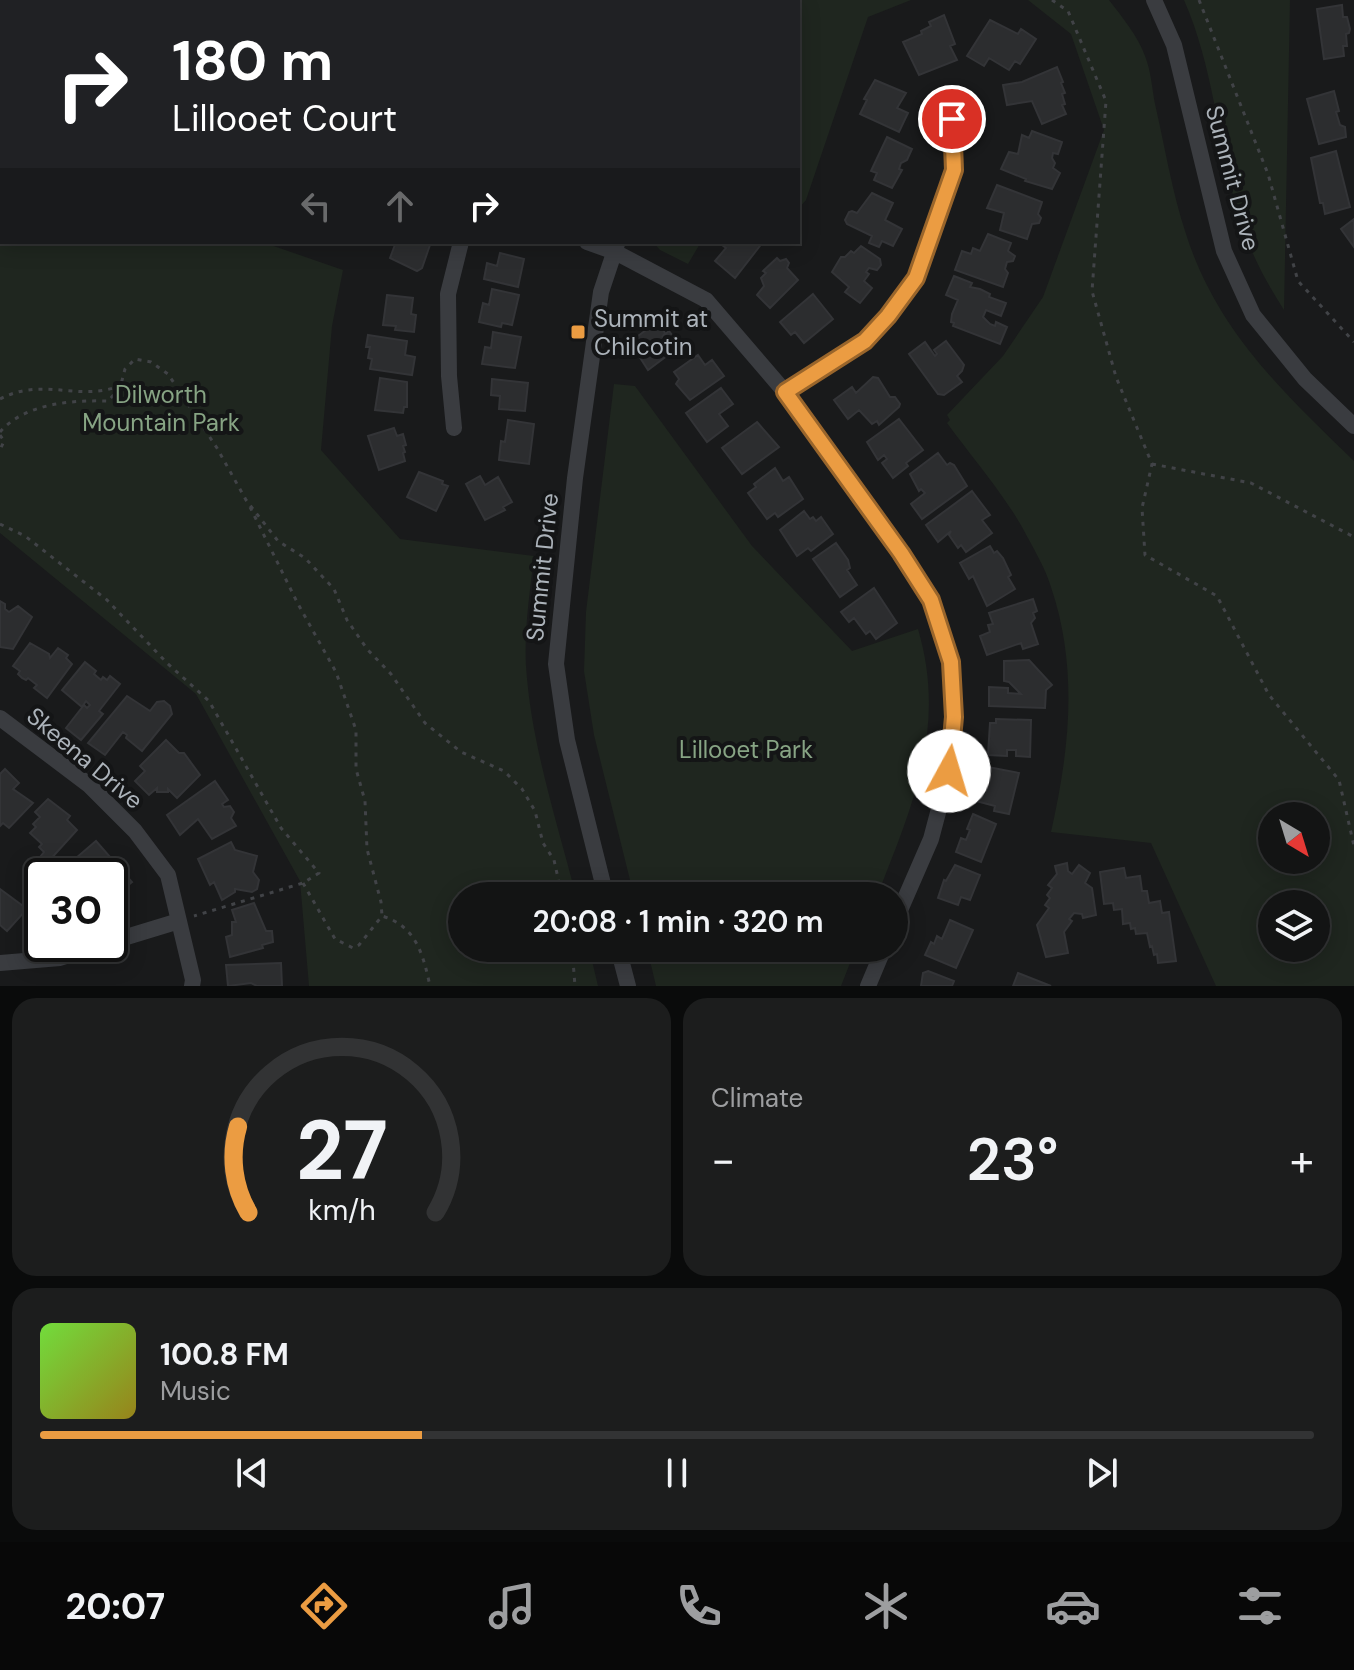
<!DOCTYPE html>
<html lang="en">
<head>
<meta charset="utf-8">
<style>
	:root { --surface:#131414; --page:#1c1d1d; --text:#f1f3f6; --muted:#9d9ea0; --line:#323334; --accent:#eb9c42 }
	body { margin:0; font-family:"DM Sans",sans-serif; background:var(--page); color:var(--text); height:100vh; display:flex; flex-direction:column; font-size:30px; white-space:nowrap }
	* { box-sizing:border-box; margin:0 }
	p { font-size:26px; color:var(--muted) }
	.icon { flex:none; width:44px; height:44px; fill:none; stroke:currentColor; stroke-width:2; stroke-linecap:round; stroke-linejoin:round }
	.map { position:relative; height:986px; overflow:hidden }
	.panel { display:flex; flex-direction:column; gap:12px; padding:12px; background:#0a0b0b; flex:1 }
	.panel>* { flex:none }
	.guide { position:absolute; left:0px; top:0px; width:800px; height:244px; box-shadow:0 4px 20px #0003,0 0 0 2px var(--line); background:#202124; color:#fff; overflow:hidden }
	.needle { width:52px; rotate:142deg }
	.tools { position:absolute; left:1258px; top:802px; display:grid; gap:16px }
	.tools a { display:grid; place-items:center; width:72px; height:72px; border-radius:50%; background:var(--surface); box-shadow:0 4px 20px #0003,0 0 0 2px var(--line); font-size:40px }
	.speed { position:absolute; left:24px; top:858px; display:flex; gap:16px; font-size:40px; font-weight:700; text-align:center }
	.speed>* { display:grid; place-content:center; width:104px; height:104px; border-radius:50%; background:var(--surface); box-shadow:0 4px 20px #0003,0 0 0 2px var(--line); line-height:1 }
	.speed .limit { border:4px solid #111; border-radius:12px; background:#fff; color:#111 }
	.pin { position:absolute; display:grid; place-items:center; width:68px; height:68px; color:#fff; margin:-34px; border:4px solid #fff; border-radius:50%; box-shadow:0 2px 8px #0007 }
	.me { position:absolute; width:88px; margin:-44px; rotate:6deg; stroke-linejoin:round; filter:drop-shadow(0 0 6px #0008) }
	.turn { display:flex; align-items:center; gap:28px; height:168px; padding:0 40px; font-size:36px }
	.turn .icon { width:104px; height:104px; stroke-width:2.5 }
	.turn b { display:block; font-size:56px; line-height:68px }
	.lanes { display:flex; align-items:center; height:76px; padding:0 40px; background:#0003; justify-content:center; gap:40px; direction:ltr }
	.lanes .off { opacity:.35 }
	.big { font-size:60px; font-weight:600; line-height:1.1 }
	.panel .widget { flex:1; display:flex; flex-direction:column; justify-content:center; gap:12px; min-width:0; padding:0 28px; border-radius:24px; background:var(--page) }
	.panel .dial { align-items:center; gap:0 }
	.dial svg { height:208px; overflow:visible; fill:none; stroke:var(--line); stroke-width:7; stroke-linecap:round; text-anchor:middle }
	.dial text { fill:var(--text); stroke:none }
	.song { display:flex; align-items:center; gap:24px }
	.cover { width:96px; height:96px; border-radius:12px; background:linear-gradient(135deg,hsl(100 70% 55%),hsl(50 70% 35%)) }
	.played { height:8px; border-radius:4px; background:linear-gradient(90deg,var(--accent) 30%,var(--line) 30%) }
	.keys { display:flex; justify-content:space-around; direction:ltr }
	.heat { display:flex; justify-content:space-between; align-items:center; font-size:44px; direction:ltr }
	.panel .tiles { flex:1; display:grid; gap:12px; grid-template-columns:1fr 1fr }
	.widget:last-child { grid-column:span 2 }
	.trip { position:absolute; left:448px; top:882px; width:460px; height:80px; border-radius:40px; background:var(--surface); box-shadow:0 4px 20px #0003,0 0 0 2px var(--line); font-weight:600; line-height:80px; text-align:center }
	.dock { display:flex; height:128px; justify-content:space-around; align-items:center; background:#080808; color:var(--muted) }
	.dock .icon { width:56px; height:56px }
	.dock .active { color:var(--accent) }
	.dock b { font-size:36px; color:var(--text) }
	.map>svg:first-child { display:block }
</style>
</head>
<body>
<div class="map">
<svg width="1354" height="986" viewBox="0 0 1354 986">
	<rect width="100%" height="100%" fill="#191a1b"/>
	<!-- green -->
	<path fill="#1f261f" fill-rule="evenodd" d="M773,0h138l-43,17 -62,183 -8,9v-207h-26z
		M1028,0h81c13,17 29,36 36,56 6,15 7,32 10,48 10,43 17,88 31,130 31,97 97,158 168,227v525h-138l-65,-143 -100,-11c18,-80 28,-162 0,-245 -6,-20 -19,-41 -29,-60 -20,-35 -51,-71 -75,-104l3,-3 -3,-5 56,-59 40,-59 61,-167 -33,-96zM1272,816h44v44h-44zM1272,904h44v44h-44z
		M1184,0h106l-6,310c-20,-31 -37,-64 -47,-100 -19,-70 -24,-144 -53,-210z
		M0,242h262l81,28 -11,56 -11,124 79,89 134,17c-4,35 -10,74 -8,110 5,78 31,155 50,230h-114v52h127l9,38h-289l-9,-105 -104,-187 -196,-161z
		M653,242h48l-13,22 -28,-14z
		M614,384l21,2 117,160 100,105 66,-22c29,98 -5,176 -41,267h-243l-40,-161 -10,-64 2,-59z
		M647,948h209l-15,38h-185z"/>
	<!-- building -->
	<path fill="#2c2d2f" stroke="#333437" stroke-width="2" d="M1342,5l1,12h4l3,12 -1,4 -3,1 1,12h-4l1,10 -20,3 -7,-50z
		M944,15l11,29 -5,2 7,14 -38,15 -16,-33 19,-8 -1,-3 10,-5 -2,-4z
		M990,20l28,14 3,-5 15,10 -16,25 -5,-3 -6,9 -20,-12 -5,8 -17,-10z
		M1057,67l6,15 -2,1 4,10 -3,1 3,10 -3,1 4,9 -24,10 -10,-23 -25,4 -4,-20 19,-3z
		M875,80l31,13 -9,15 11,5 -9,19 -39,-18 7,-14 -3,-1z
		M1334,91l5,20 -3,1 4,13 5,2 1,10 -27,7 -12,-45z
		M1032,131l30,11 -4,12 -5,-1 -1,5 3,5 -2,5 7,5 -8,16 -27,-8 1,-2 -25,-10 8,-17 9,2 4,-19 7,3z
		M887,137l25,12 -5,11 -6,3 -2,6 3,1 -10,18 -18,-8 3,-7 -6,-2z
		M1336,151l14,56 -25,7 -2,-11h-3l-9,-45z
		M997,185l45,17 -4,12 3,4 -2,5 -7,1 -5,15 -27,-9 4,-17 -17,-5z
		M872,193l21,10 -8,17 17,9 -9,17 -11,-5 -3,6 -10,-4 3,-7 -25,-12 -2,-4 4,-8 3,-1 5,2z
		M1354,219v28l-13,-18z
		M988,234l23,9 -3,8 7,5 -2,5 -6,1 -2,7 3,4 -5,14 -48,-17 7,-19 9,3 2,-6 7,3z
		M396,242h35l-9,26 -5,3 -27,-13z
		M718,242h45l-28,36 -20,-17 11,-13z
		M861,246l19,13 1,6 -4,5 -8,-2 -3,4 3,2 -5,7 8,7 -12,15 -15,-11 4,-5 -17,-15 9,-15h4l6,-6 3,2z
		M500,253l24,6 -6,28 -34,-8 3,-16 10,3z
		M777,258l3,3 6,-2 3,4 -2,5 11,12 -28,28 -13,-13 7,-9 -3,-8 5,-5 -3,-2z
		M954,276l18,7 -2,4 10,2 10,5 -1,3 17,6 -5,13 -15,-6 -3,7 7,7 5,2 1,-4 11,5 -7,17 -47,-18 1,-3 -3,-1 1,-8 6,-14 -12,-5z
		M492,289l27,6 -7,30 -10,-2 -1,4 -22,-5 4,-19 6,2z
		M813,294l20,25 -29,24 -9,-11 -4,3 -11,-13z
		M387,295l26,3 -2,16 5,1 -2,17 -19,-2 1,-4 -13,-1z
		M657,322l8,11 -3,4 7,-6 11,15 -32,24 -18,-28z
		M493,332l28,5 -6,31 -33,-4 3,-17 6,1z
		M368,335l39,6 -2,14 10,2 -3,18 -42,-6 2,-10 -4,-1 2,-11h-4z
		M946,341l18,24 -2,6 -5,5 5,6 -18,13 -6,-1 -29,-40 16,-12 10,14 2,-2 -3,-4z
		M698,355l7,10 7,-5 12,16 -34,24 -14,-16 3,-5 -5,-7z
		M873,377l5,1 12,19h5l5,7 -1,3 -20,18 -2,-4 -5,3 -13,-14 -11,9 -14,-19 18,-13 4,6z
		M380,378l27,4v25h-3l-1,6 -28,-3z
		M492,379l36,4 -3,28 -26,-2 1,-13 -9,-1z
		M721,388l12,16 -14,10 9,12 -21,16 -21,-29z
		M899,419l24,31 -17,13 2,3 -15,12 -11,-15 5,-4 -3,-4 -6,5 -11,-18z
		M508,420l26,4 -5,40 -30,-4 2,-19 4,1z
		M757,422l22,25 -37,27 -20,-26z
		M394,428l3,8 6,-2 3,11 -3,1 2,6 -2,1 2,8 -26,9 -11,-34z
		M938,453l9,12 3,-2 4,2 13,21 -45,33 -11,-15 14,-11 -4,-4 -2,2 -9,-17z
		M775,468l8,13 6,-4 14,22 -25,18 -3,-4 -8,6 -19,-26 8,-6 -2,-3z
		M419,472l24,9 -1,3 6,2 -12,25 -29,-14z
		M480,476l5,9 13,-8 14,25 -9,5 2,3 -20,10 -19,-36z
		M972,491l18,24 -8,5 10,13 -26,19 -5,-7 -3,3 -9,-13 2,-4 -13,11 -12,-17z
		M804,511l6,8 3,-2 3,4 5,-4 12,17 -22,17 -3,-3 -11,8 -17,-26z
		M836,543l12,17 2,8 -3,2 10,15 -17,12 -27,-38z
		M990,546l4,7 3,-2 6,7 8,17 -3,2 7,12 -28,17 -14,-30 -4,3 -9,-16z
		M874,588l23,35 -21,16 -6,-8 -4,3 -12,-16 -5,4 -8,-10z
		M1033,599l4,12 -4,2 2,5 -4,5 7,21 -15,5 -2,-6 -34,12 -7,-19 10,-4 -2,-7 5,-1 -4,-11z
		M0,601l5,3v5l4,3 9,-6 14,11 -19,32 -13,-2z
		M30,643l19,11 1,4 8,-10 10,7 -2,3 6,6 -25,34 -13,-10 3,-3 -9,-7 -2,2 -4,-2 -4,-4 2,-3 -7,-5z
		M1029,660l23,25 -6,5 -1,18 -56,-2v-19l19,1v5l13,1 -12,-12 -5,-1v-20z
		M85,662l11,9 -2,3 7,6 2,-3 4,3 3,-4 10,8 -21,27 4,3 -22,26 -15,-12 18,-23 3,3 3,-3 -4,-4 -4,6 -20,-17z
		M127,696l23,15 7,-9 7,-1 6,5 2,8 -30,37 -16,-13 1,-3 -4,-3 -18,23 -17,-12z
		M996,719l35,1 -1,37 -14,-1v-6h-9v6l-19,-1 2,-32h6z
		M166,740l13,13h5l16,22 -23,23 -9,-9v3h-11v-4l-8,7 -14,-14 10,-10 -5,-5z
		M988,767l31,6 -10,41 -15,-3 1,-5 -19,-5 7,-31z
		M5,769l14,14 -6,6 20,14 -24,25 -6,-5 -3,3v-52z
		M215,781l13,19 -6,4 2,3 6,-1 4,6 -3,6 5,8 -24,13 -14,-20 -18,16 -13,-20z
		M48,799l22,17 -3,4 10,10 -30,33 -7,-6 4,-5 -5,-5 3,-3 -12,-11 6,-6 -3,-3 7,-7 -5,-5z
		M973,814l23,10 -15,38 -25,-10 5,-14 5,2 4,-10 -3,-1z
		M96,841l36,41 -10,8 3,4 -8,7 -7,-8v-17h-17l-17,-18z
		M231,842l4,8 22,6 -4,16 6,8 -2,9 -5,3 -17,-3v3l-13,8 -8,-18 -4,3 -12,-26z
		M1067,863l1,8 4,3 7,-9 11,8 -5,10 7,5 4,27 -13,3 -1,-4 -8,-1 -5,6 3,2 -8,11 4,21 -22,4 -9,-32 12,-17 -4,-3 5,-7 -3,-3 5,-7 -4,-3 9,-11 -2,-8z
		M955,865l25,10 -10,25 -9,-3 -3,8 -20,-7 6,-18 2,1z
		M1124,868l2,10 14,-2 2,15h5l2,12 11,-2 2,12 7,-1 7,49 -18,2 -1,-9 -3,1 -2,-9 -2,1 -3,-14 -11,1 -1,-6 -4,1 -1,-6 -7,1 -1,-15 -8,1 -1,-7 -9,1 -4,-32z
		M0,889l27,20 -20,22 -7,-6z
		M254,903l12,28h6l1,11 -11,3 1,3 -33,9 -4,-20 6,-2v-13h4l-4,-12z
		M950,920l23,10 -17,38 -31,-13 6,-13 3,2 3,-8 5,3z
		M281,963l1,23h-25l-6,-3 -23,3 -2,-21z
		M928,971l26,10 -2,5h-31l2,-13z
		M1018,973l33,13h-38z"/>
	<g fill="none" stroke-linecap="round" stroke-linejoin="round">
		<!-- path -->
		<path stroke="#414347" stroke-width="3" stroke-dasharray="4 6" stroke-linecap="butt" d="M1052,0l16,11 38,90 -14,190 24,86 36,87 -10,44 3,47 72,41 52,99 70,85 15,66
			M1199,0l69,174 30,107 56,61
			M0,399c43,-23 81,4 121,-14
			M0,432c25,-29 73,-32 108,-31l12,-13 5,-19 10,-10 16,3 17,12 49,74 29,52 32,41 27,17 29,31 13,31 20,29 24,25 34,49 36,29 43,19 18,18 13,22 8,32 11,17 8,36
			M0,435l4,6 -4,9
			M1152,464l99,19 103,54
			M250,507l48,97 38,68 20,58v39l9,32 2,48 14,53 1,14
			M0,524l25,12 82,64 60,63 42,38 72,127 38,45 -16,10 -109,33
			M303,883l32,56 18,9 6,-3 23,-29c34,10 41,38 48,70
			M572,948l3,38"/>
		<!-- minor -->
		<path stroke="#3a3c40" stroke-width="16" d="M1154,0l20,45 50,206 29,64 52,64 49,47
			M334,2l3,-2
			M568,2l1,-2
			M747,2l2,-2
			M0,135l2,-1
			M587,242l28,10 91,48 79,92 116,161 30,47 20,62 3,55 -5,54 -18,68 -37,85
			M785,392l80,-51 23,-25 28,-38 38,-108 -2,-51
			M454,428l-5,-52 -1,-82 13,-52
			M0,718l89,67 46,46 33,44 25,105 -1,6
			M606,896l-39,-156 -11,-76 19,-186 26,-186 16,-48
			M110,942l69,-21
			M618,948l10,38
			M0,963l60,-5 44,-14
			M868,986l16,-38"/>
	</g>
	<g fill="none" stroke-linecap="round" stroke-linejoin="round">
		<!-- route casing -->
		<g stroke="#99652b" stroke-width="20">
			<path id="route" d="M949,771l5,-54 -3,-55 -20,-62 -30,-47 -116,-161 80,-51 23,-25 28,-38 38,-108 -2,-51"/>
		</g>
		<!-- route -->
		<use href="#route" stroke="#eb9c42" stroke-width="14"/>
	</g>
	<!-- markers -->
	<rect fill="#eb9c42" stroke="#141516" stroke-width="3" x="570" y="324" width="16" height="16" rx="4"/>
	<g text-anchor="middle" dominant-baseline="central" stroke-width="8" stroke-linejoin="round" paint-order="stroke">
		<!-- street labels -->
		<g font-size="24" fill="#acb3ba" stroke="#141516">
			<text transform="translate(1233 178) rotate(75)">Summit Drive</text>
			<text transform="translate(542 567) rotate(-84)">Summit Drive</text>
			<text transform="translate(85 758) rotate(40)">Skeena Drive</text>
		</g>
		<!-- poi labels -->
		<g font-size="24" fill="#acb3ba" stroke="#141516" text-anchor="start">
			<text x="594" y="318">Summit at<tspan x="594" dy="28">Chilcotin</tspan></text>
		</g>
		<!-- park labels -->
		<g font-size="24" fill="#87a484" stroke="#141516">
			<text x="161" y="394">Dilworth<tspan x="161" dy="28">Mountain Park</tspan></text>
			<text x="746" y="749">Lillooet Park</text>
		</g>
	</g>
</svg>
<div class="tools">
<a><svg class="needle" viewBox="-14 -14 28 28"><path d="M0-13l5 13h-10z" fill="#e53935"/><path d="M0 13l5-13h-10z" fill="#9d9ea0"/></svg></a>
<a><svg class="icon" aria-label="layers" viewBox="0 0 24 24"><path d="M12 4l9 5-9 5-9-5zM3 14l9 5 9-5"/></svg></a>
</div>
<div class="speed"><div class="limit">30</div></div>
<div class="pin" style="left:952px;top:119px;background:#d93025"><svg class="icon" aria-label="arrive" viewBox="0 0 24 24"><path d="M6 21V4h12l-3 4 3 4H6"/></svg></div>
<svg class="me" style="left:949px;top:771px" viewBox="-20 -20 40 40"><circle r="19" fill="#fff"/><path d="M0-13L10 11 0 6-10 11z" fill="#eb9c42"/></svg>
<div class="trip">20:08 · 1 min · 320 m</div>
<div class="guide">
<div class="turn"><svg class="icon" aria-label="right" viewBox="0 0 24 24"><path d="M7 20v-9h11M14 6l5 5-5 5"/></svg><div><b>180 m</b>Lillooet Court</div></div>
<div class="lanes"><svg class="icon off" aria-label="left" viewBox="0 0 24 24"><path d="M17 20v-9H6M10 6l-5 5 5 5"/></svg><svg class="icon off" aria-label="ahead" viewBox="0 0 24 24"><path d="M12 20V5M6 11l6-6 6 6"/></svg><svg class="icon" aria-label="right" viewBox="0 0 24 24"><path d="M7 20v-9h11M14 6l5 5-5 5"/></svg></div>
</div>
</div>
<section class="panel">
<div class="tiles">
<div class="widget dial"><svg viewBox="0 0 100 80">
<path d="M14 69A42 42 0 1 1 86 69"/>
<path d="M14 69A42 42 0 0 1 10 36" stroke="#eb9c42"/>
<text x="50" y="56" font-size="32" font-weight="700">27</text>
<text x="50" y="72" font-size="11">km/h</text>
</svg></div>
<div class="widget"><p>Climate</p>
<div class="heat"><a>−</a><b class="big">23°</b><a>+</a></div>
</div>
<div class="widget">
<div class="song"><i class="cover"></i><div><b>100.8 FM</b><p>Music</p></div></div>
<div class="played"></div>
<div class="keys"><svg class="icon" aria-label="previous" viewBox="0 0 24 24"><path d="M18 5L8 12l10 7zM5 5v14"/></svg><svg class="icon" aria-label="pause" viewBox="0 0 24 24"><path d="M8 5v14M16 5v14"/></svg><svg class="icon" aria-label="next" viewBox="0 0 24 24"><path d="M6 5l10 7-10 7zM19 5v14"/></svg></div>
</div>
</div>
</section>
<nav class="dock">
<b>20:07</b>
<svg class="icon active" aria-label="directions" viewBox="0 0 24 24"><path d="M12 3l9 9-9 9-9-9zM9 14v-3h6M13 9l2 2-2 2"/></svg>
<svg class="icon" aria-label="music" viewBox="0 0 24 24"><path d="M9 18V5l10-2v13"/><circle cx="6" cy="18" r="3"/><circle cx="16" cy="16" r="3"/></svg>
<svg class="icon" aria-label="phone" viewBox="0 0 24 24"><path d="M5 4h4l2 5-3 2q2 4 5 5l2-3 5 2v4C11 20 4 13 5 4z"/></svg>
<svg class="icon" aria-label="climate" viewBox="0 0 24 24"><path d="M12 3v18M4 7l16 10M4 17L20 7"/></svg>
<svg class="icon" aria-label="car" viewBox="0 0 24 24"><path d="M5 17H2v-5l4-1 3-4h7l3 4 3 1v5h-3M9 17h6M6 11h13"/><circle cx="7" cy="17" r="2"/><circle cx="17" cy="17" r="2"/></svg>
<svg class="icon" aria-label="filters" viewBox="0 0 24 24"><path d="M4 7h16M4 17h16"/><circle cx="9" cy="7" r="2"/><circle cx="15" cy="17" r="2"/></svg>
</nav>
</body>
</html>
